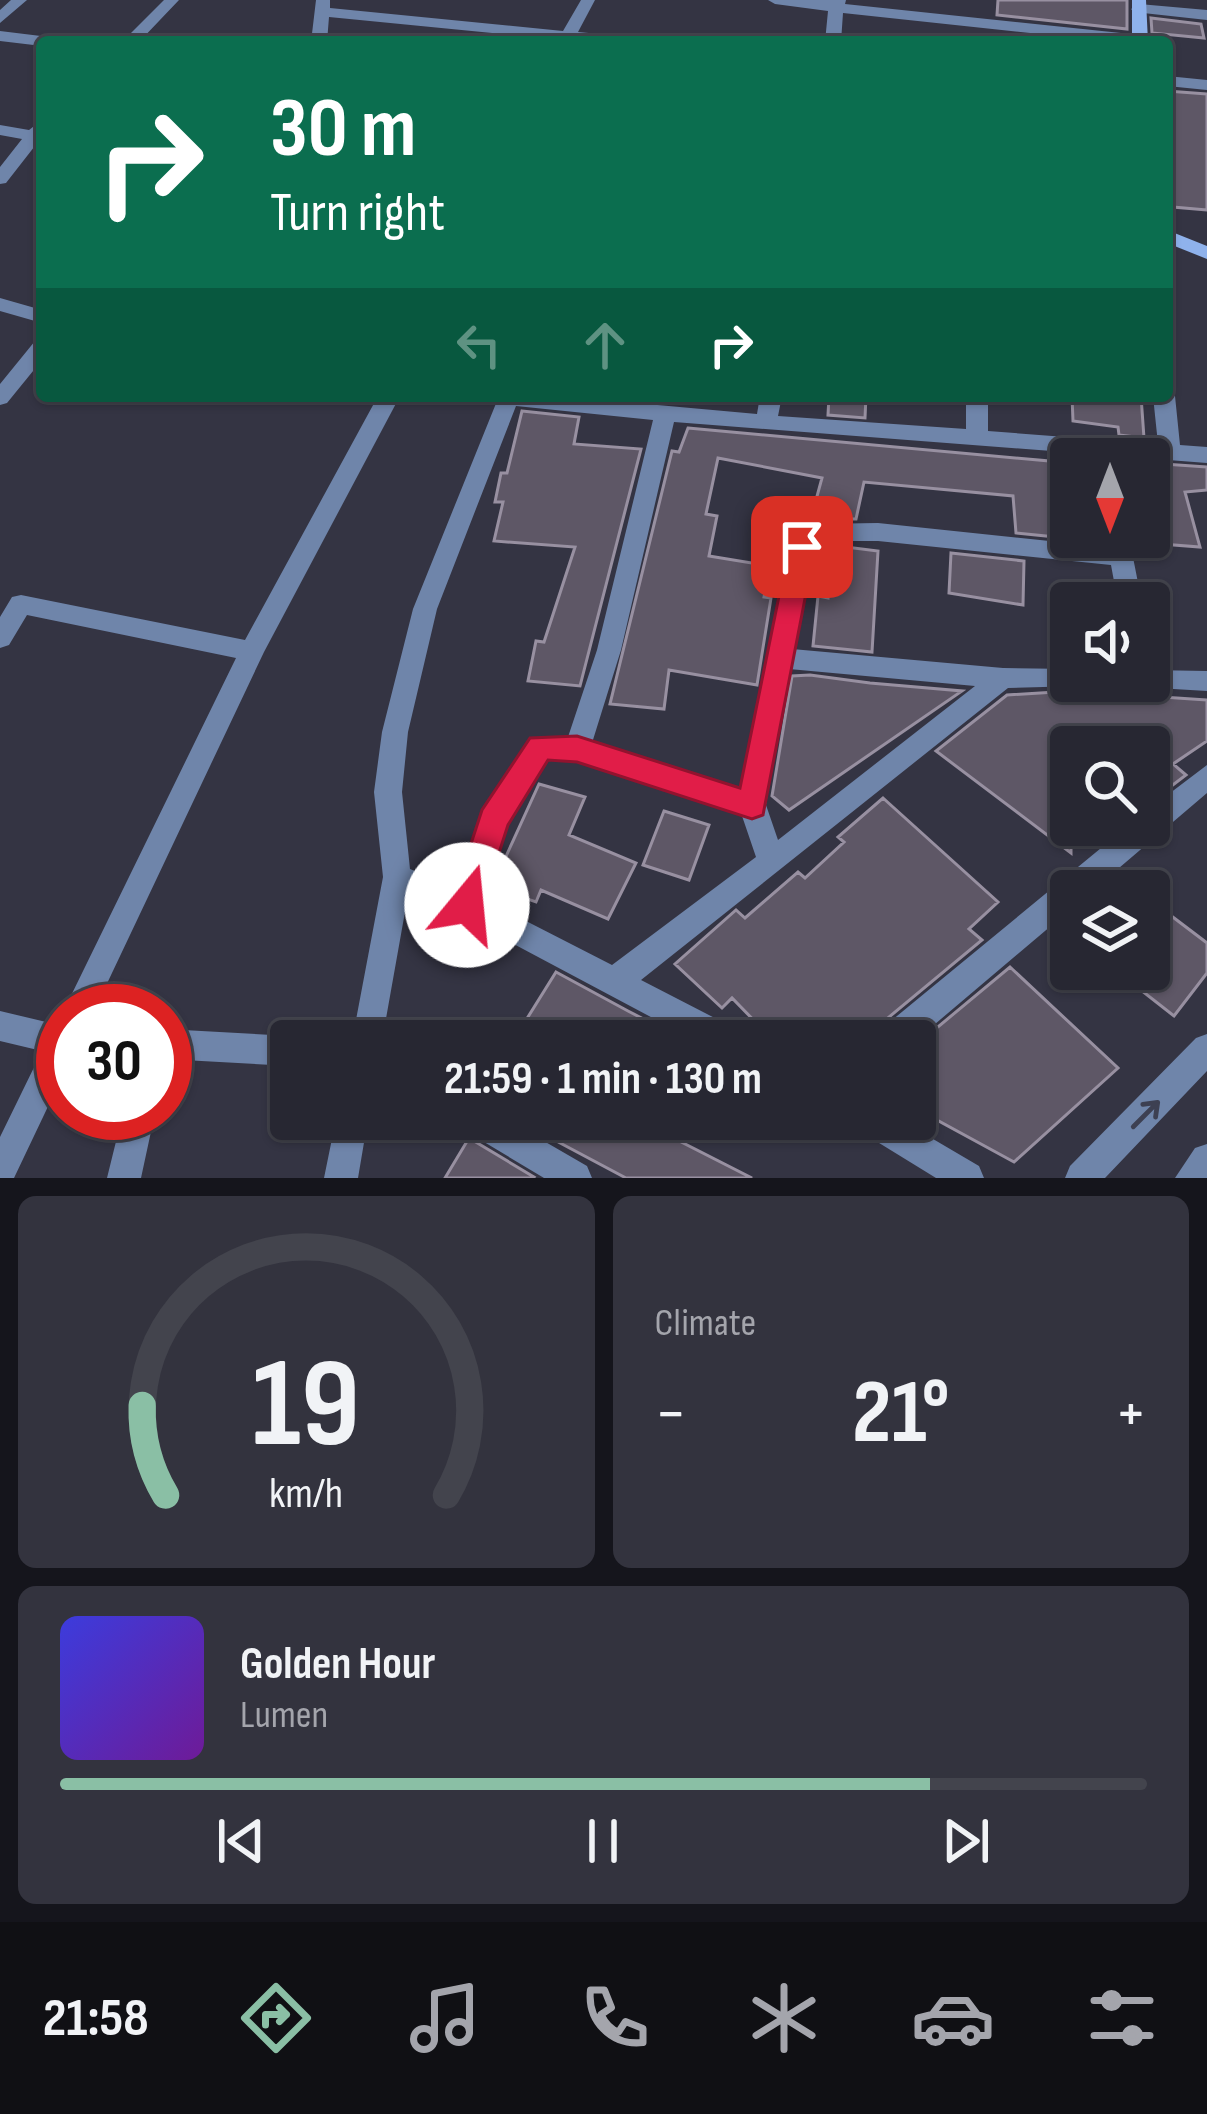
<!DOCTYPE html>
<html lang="en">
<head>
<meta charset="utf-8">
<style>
	:root { --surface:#272732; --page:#33333e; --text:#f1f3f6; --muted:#a4a5ac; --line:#43444d; --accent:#8abfa5 }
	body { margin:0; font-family:"Sofia Sans Condensed",sans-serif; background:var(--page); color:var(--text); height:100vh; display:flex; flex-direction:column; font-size:45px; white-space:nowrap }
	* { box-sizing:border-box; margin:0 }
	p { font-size:39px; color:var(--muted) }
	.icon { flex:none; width:66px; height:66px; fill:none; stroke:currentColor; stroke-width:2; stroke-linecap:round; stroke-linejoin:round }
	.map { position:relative; height:1178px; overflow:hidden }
	.drawer { display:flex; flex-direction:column; gap:18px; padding:18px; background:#15151c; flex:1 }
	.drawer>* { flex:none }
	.hud { position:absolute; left:36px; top:36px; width:1137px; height:366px; border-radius:12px; box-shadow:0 3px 9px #0004,0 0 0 3px var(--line); background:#0b6e4f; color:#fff; overflow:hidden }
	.needle { width:78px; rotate:180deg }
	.tools { position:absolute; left:1050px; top:438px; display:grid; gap:24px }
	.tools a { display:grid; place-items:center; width:120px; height:120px; border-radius:12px; background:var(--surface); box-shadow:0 3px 9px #0004,0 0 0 3px var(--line); font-size:60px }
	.speed { position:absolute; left:36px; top:984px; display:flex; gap:24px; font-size:60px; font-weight:700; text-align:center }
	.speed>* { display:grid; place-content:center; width:156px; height:156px; border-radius:50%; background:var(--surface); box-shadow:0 3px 9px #0004,0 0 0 3px var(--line); line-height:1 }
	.speed .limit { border:18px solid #d22; background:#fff; color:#111 }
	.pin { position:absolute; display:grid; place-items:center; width:102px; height:102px; color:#fff; margin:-51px; border-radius:24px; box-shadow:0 6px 18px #0006 }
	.me { position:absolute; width:132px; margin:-66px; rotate:17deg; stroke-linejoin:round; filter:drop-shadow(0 0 9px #0008) }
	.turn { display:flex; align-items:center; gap:42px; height:252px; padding:0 36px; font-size:54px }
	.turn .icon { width:156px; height:156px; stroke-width:2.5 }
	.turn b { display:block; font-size:84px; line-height:102px }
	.lanes { display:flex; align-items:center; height:114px; padding:0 36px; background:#0003; justify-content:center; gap:60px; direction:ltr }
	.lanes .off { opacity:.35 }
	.big { font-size:90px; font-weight:700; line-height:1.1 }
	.drawer .tile { flex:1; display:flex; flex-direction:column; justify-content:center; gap:18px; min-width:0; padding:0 42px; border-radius:18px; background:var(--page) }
	.drawer .dial { align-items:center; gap:0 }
	.dial svg { height:312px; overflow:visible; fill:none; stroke:var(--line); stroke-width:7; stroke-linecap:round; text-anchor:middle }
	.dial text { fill:var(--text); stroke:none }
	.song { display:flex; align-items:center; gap:36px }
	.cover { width:144px; height:144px; border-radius:18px; background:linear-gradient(135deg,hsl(240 70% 55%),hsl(280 70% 35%)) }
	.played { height:12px; border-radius:6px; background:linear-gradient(90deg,var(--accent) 80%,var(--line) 80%) }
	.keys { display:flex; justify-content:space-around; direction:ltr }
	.heat { display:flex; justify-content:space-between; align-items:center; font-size:66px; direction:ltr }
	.drawer .tiles { flex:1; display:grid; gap:18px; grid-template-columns:1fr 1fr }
	.tile:last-child { grid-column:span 2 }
	.trip { position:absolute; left:270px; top:1020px; width:666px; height:120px; border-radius:12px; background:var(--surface); box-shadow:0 3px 9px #0004,0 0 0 3px var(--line); font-weight:700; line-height:120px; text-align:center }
	.dock { display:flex; height:192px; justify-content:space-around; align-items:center; background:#101014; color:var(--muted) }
	.dock .icon { width:84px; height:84px }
	.dock .active { color:var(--accent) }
	.dock b { font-size:54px; color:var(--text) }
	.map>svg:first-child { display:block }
</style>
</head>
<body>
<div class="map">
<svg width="1207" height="1178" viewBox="0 0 1207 1178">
	<rect width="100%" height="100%" fill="#343443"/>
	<!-- building -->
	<path fill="#5e5766" stroke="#9890a1" stroke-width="3" d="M998,0h129v29l-130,-14z
		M1151,18l50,6 3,14 -52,-5z
		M1167,91l40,3v116l-34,-3 -6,-31z
		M829,396h37l-1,22 -37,-3z
		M1072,396h69l3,42 -25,-3 -1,-8 -45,-6z
		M522,411l57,6 -5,27 67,5 -61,237 -52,-5 8,-40 8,1 31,-95 -81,-6 9,-39h-8l6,-29h6z
		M688,428l372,34 6,76 -50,-5 -3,-37 -149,-14 -8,37h-25v-4l-18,-4 9,-33 -104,-20 -12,56 11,2 -8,40 61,10 -6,31 7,1 -14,87 -88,-15 -5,39 -54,-5 62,-253 7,1z
		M1149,463l58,4v23l-22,2 15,55 -51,-4z
		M830,545l48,6 -6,101 -59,-6 5,-50 10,2z
		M951,553l73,8 -1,44 -74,-12z
		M810,675l60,8 92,8 -173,119 -17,-14 20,-120z
		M1072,691l135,9v41l-34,23 13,11 -29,22 -8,-7v-43h-78v106l-135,-102 71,-56z
		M539,784l46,13 -16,38 67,28 -28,56 -67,-29 -5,12 -44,-15z
		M883,798l115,104 -29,27 13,11 -105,87 -5,14h-98l-42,-43 -10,10 -47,-44 61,-54 9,8 53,-46 7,6 39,-36 -6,-5z
		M664,811l45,14 -20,55 -46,-15z
		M1149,899l58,44v30l-33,43 -60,-47h35z
		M1010,967l108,101 -104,94 -99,-54v-62z
		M556,972l72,39 58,30h-173z
		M515,1119h121l116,59h-126z
		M469,1138l65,39 -1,1h-88z"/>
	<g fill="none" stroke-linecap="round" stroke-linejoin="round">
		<!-- street -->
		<path fill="#6f85aa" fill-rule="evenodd" d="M11,0h16l-27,23v-13z
			M164,0h15l-40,42h-17z
			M316,0h14v8l233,23 18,-31h14l-17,32 53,5 8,5h-56l-254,-25 -2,25h-16z
			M768,0h78l-1,4 295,31 8,5 -33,2 -272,-29 -2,29h-16l3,-31 -53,-7z
			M1139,4l68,6v10l-73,-8 -3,-3z
			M0,31l49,6 8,5h-15v4l-42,-5z
			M1167,76l40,4v10l-40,-4z
			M42,120v22h-4l-32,41 -6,1v-17l22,-28 -22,-4v-10l29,5z
			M0,298l42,12v13l-42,-12z
			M42,339v21l-35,43 -7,2v-21l35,-43z
			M1167,390l8,6 5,49 27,2v16l-533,-41 -53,228 -29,93 149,47 49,-243 16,-20 8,-3 64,-1 229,24 -2,-10h24l13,66h-24l-7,-38 -233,-24h-58l-7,9 -21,99 211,19 68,1v12h12l-3,5 -72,2 -367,292 97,50 4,11h-46l-239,-127 -49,-19 -26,146h-30l31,-164 -9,-85 8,-60 31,-123 86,-213h59l199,18 3,-18h22l-4,20 188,13v-33h22v35l170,13 -5,-48h14zM516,406l137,14 -56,230 -29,87 -37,2 -47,72 -26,77 -48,-19 -8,-77 6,-60 29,-123zM789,669l186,17 -197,154 -12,-35zM547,759l30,1 164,53 15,44 -144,108 -129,-66 24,-75z
			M378,396h22l-136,256 -170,359 -31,1 173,-354 -209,-43 -18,30 -9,3v-31l12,-20 9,-2 224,45z
			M1149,670l58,1v20l-67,-4 -3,-6h12z
			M1207,765v28l-115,98h-21v18l-156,132h-39l4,-11 249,-205h20v-16z
			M0,1011l63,15v49l-49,103h-14v-41l42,-86 -42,-10z
			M165,1029l126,7 11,5h-11v25l-126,-7z
			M1207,1034v37l-102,107h-40l5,-12 126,-128z
			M123,1113h32l-14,65h-34z
			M336,1119h32l-10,59h-34z
			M459,1119h47l81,47 5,12h-48l-80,-48z
			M853,1119h46l80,47 5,12h-48l-78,-48z
			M1207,1144v34h-32l20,-30z"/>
		<!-- secondary -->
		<path fill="#8fb2ec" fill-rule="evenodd" d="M1132,0h14l2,42h-16z
			M1167,230l40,16v13l-40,-16z"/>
	</g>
	<!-- one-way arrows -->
	<defs><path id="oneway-shaft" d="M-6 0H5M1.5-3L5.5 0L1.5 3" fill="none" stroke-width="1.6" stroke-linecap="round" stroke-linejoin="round" transform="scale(3)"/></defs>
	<use stroke="#3d4052" href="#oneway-shaft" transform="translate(1146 1114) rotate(-45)"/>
	<!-- route -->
	<path fill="#e11d48" stroke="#92132f" stroke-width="3" d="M802,537l13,10 -52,268 -11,4 -175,-57 -29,-2 -40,65 -29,90 -12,5 -12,-5 -4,-10 31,-95 48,-72 47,-2 163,52 49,-241z"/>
</svg>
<div class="tools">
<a><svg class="needle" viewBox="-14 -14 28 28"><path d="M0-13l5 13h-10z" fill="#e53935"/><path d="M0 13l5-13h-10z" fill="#a4a5ac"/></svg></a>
<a><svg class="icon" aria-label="sound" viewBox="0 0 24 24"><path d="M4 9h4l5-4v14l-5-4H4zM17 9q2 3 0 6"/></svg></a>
<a><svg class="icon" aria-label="search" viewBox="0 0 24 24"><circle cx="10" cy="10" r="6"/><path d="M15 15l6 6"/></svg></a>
<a><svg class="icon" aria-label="layers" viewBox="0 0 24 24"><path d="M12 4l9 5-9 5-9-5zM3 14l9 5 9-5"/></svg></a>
</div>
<div class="speed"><div class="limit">30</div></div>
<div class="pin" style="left:802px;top:547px;background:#d93025"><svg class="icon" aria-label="arrive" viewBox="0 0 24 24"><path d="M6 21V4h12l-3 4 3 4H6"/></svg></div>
<svg class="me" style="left:467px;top:905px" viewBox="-20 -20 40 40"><circle r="19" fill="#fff"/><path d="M0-13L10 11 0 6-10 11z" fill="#e11d48"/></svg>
<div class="trip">21:59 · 1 min · 130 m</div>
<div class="hud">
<div class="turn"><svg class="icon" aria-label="right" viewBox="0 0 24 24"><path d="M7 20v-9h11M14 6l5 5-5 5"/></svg><div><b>30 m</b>Turn right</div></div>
<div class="lanes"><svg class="icon off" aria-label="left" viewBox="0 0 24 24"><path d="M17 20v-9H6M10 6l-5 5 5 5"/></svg><svg class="icon off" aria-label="ahead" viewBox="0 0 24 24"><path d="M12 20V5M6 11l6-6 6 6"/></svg><svg class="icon" aria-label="right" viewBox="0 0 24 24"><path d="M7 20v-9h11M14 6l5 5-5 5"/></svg></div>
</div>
</div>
<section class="drawer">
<div class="tiles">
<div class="tile dial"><svg viewBox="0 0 100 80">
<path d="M14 69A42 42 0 1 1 86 69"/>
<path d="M14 69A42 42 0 0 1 8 46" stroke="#8abfa5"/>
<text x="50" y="56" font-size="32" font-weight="700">19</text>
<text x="50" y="72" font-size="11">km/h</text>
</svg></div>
<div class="tile"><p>Climate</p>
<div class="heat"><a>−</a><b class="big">21°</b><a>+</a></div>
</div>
<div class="tile">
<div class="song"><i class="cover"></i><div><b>Golden Hour</b><p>Lumen</p></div></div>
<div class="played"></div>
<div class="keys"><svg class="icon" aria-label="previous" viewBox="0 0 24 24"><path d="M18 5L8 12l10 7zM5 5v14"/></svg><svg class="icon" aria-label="pause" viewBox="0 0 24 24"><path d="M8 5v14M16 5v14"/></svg><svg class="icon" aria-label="next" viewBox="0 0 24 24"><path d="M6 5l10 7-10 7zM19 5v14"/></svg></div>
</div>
</div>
</section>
<nav class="dock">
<b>21:58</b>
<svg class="icon active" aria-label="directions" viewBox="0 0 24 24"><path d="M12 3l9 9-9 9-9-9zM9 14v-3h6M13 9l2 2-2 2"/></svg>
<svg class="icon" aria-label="music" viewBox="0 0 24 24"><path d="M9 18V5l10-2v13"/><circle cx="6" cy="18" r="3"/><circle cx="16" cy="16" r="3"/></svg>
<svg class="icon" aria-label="phone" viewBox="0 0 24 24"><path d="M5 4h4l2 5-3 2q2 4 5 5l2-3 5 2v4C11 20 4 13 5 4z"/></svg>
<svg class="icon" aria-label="climate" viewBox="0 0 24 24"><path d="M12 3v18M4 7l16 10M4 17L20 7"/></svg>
<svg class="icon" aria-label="car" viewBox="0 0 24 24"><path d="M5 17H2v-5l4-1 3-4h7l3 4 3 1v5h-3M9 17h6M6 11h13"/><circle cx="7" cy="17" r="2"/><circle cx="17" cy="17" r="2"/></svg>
<svg class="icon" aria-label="filters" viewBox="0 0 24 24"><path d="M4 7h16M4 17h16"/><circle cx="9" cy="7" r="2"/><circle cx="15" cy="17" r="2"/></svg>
</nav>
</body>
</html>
